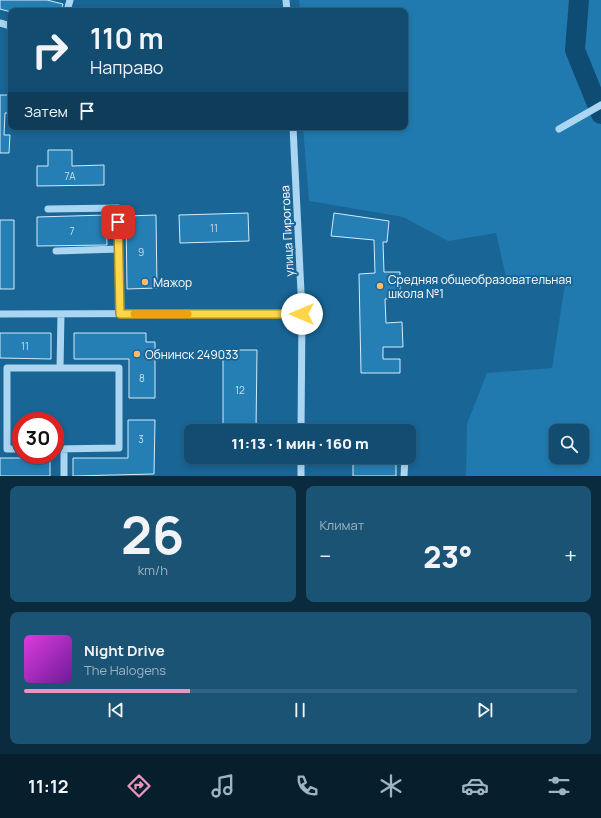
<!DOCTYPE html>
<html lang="ru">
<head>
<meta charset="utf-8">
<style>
	:root { --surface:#124c70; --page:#1b5375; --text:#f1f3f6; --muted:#9cb4c3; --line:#316383; --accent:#e797bd }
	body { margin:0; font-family:Manrope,sans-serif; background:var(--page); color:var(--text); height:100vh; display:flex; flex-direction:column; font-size:15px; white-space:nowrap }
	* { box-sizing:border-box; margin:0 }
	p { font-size:13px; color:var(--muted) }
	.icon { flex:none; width:22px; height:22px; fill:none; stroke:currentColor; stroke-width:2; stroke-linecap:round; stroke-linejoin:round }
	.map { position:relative; height:476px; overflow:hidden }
	.sheet { display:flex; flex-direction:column; gap:10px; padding:10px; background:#0a2a3e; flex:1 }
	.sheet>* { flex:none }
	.top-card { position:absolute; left:8px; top:8px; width:400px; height:122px; border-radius:8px; box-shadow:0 2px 6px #0003,0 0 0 1px var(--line); background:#124c70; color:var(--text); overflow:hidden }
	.tools { position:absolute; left:549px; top:424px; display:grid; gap:8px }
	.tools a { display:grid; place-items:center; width:40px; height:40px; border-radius:8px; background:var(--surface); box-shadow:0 2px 6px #0003,0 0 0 1px var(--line); font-size:20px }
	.speed { position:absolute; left:12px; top:412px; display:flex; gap:8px; font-size:20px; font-weight:700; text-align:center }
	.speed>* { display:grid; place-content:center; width:52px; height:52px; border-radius:50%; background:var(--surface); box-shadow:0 2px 6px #0003,0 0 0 1px var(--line); line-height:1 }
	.speed .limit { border:6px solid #d22; background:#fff; color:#111 }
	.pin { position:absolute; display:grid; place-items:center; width:34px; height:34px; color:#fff; margin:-17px; border-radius:8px; box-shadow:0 2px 6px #0006 }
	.me { position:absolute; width:44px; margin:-22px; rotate:270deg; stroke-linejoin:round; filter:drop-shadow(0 0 3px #0008) }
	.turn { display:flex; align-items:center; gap:14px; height:84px; padding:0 16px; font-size:18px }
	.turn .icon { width:52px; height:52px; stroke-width:2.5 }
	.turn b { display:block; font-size:28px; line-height:34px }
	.then { display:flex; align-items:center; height:38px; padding:0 16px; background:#0003; gap:8px; font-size:15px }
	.big { font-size:30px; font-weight:800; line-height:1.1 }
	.sheet .tile { flex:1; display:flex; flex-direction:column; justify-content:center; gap:6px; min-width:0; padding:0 14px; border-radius:8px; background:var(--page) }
	.sheet .dial { align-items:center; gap:0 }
	.dial b { font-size:52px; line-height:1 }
	.song { display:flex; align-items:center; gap:12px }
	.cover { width:48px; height:48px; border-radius:6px; background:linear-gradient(135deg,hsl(300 70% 55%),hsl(280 70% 35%)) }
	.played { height:4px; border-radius:2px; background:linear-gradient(90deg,var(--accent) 30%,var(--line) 30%) }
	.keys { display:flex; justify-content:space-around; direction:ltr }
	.heat { display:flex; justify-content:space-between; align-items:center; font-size:22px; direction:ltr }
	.sheet .tiles { flex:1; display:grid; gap:10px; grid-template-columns:1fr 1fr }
	.tile:last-child { grid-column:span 2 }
	.trip { position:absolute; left:184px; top:424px; width:232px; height:40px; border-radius:8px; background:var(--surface); box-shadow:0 2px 6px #0003,0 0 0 1px var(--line); font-weight:800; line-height:40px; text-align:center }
	.dock { display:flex; height:64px; justify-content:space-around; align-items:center; background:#071e2d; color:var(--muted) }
	.dock .icon { width:28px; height:28px }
	.dock .active { color:var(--accent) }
	.dock b { font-size:18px; color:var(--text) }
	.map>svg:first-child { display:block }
</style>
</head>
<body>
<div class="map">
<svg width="601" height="476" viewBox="0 0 601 476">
	<rect width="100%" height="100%" fill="#186596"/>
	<!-- green -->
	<path fill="#207aaf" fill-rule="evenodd" d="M299,0h302v476h-135l1,-52 20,-51 65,-5 13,-84 -59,-7 -10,-44 -48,8 -45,-24 -94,-16 -6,-74h102v-116h-105zM556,431h26v26h-26z"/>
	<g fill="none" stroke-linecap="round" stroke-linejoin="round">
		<!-- river -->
		<path stroke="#0f4c73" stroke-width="20" d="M579,0l-4,50 26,64"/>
	</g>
	<!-- building -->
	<path fill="#267fb4" stroke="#d1ecfc" d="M0,0h47l16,4 -2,7 -50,1 -11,-3z
		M0,95h10v18h-5l-1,22h6l-1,18h-9z
		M48,150h24v16l32,-1v20l-67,1v-20h11z
		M248,213l1,28 -69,2 -1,-28z
		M334,213l55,8 -2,21h-4l1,30h16v26l-15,1 1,24 16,-1 1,25h-20v12h17v14h-39l-2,-99 16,-1 -1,-33 -43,-4z
		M106,215l1,30 -70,1v-29z
		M156,215l1,73 -30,1 -1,-73z
		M0,220h14v69h-14z
		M0,333h51v26l-51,-1z
		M74,333h72v9h9v56h-26v-39h-55z
		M223,350h34l-1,81h-33z
		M128,420h27l-1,54 -81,2v-18h55z
		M0,458h50v18h-50z
		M353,458h43v18h-43z"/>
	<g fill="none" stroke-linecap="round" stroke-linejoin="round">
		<!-- minor -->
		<path stroke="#aad6f1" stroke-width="7" d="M286,0l1,11
			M67,11l3,-11
			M0,23l11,3
			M293,127l9,186 -1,118
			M559,129l42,-24
			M48,209l70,-1 2,106
			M56,251l63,-2
			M0,314l302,-1
			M60,368l1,-54
			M21,449h-14v-81h112v80l-64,1
			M64,476v-27
			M301,476v-19
			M404,476l1,-19"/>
	</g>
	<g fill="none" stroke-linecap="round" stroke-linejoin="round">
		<!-- route casing -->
		<g stroke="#a68a30" stroke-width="10">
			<path id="route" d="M118,222l2,92h182"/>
		</g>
		<!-- route -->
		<use href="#route" stroke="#ffd54a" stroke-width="7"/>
		<!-- slow -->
		<path stroke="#f59e0b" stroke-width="7" d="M134,314h54"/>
	</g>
	<!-- markers -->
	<g fill="#ffba6a" stroke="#186596" stroke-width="1.5">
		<circle cx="145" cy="282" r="4"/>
		<circle cx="380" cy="286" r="4"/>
		<circle cx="137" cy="354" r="4"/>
	</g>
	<g text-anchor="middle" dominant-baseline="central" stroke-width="4" stroke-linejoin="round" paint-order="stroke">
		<!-- number labels -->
		<g font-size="10" fill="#c9dfec">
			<text x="70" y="176">7А</text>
			<text x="214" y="228">11</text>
			<text x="72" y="231">7</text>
			<text x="141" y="252">9</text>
			<text x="25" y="346">11</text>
			<text x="142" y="378">8</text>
			<text x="240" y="390">12</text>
			<text x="141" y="439">3</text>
		</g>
		<!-- street labels -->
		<g font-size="12" fill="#fff" stroke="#186596">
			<text transform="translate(287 231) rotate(-93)">улица Пирогова</text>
		</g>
		<!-- poi labels -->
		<g font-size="12" fill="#fff" stroke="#186596" text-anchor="start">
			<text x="388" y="279">Средняя общеобразовательная<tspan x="388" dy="14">школа №1</tspan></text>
			<text x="153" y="282">Мажор</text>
			<text x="145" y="354">Обнинск 249033</text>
		</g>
	</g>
</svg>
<div class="tools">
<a><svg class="icon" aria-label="search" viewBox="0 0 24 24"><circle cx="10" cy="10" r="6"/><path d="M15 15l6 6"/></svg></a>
</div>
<div class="speed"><div class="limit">30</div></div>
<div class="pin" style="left:118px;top:222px;background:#d93025"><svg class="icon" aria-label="arrive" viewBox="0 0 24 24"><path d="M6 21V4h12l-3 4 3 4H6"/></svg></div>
<svg class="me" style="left:302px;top:314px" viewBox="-20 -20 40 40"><circle r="19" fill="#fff"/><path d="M0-13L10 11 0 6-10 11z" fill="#ffd54a"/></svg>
<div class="trip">11:13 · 1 мин · 160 m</div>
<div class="top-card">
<div class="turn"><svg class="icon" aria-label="right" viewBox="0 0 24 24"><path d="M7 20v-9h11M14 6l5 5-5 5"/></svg><div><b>110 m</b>Направо</div></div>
<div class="then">Затем<svg class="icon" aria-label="arrive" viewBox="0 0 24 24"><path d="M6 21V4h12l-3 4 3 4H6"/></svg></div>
</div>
</div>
<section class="sheet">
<div class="tiles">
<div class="tile dial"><b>26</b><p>km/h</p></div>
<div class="tile"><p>Климат</p>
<div class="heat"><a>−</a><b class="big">23°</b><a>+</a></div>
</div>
<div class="tile">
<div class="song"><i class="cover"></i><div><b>Night Drive</b><p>The Halogens</p></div></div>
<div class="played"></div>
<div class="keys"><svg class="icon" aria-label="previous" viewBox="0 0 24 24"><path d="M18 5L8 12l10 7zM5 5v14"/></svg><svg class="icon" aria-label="pause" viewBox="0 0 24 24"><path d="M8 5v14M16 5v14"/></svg><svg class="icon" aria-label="next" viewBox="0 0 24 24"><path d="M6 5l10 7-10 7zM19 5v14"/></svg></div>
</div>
</div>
</section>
<nav class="dock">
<b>11:12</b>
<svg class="icon active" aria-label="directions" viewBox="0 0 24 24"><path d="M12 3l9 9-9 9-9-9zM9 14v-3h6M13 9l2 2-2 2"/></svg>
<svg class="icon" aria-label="music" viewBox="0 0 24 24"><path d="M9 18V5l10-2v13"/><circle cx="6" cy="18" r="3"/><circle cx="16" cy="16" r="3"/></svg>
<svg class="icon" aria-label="phone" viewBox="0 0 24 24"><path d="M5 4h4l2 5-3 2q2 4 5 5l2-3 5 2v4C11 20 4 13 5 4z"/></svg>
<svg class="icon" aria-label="climate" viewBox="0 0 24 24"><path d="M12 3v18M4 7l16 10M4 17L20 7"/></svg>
<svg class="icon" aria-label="car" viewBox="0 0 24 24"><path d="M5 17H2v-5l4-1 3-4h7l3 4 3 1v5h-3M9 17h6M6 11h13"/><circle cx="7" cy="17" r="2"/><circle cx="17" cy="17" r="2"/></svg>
<svg class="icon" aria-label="filters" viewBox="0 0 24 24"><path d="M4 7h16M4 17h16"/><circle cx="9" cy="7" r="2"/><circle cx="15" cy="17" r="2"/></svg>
</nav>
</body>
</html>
